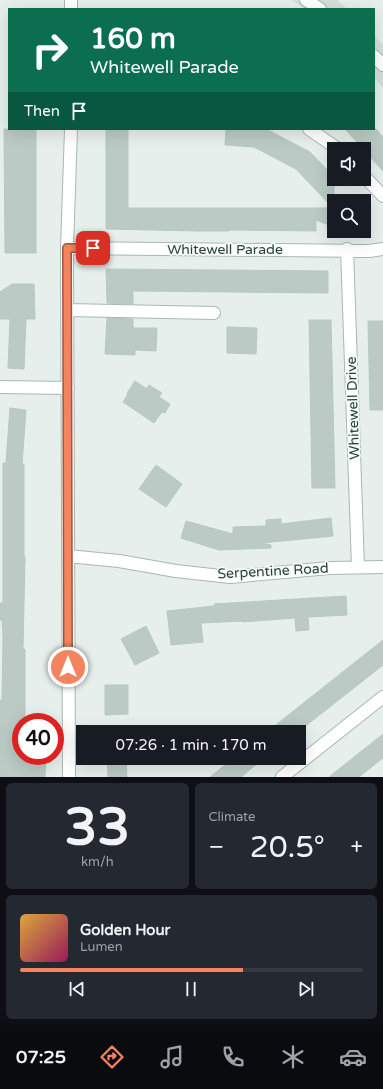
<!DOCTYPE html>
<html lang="en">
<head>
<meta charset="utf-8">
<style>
	:root { --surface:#171b24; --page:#242831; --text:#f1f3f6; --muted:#9ea1a6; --line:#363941; --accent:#f4845f }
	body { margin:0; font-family:"Varela Round",sans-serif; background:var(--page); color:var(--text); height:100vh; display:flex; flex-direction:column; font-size:15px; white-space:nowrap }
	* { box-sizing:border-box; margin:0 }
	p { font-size:13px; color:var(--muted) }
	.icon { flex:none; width:22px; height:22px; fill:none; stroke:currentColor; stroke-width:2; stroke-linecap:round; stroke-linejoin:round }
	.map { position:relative; height:777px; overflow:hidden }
	.details { display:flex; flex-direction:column; gap:6px; padding:6px; background:#0d0f14; flex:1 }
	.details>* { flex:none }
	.top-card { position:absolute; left:8px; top:8px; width:367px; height:122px; border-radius:0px; box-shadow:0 4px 16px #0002; background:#0b6e4f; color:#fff; overflow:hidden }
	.buttons { position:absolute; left:327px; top:142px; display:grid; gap:8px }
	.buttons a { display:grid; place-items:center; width:44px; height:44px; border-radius:0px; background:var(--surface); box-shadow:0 4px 16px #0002; font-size:20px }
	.speed { position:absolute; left:12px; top:713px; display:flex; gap:8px; font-size:20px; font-weight:700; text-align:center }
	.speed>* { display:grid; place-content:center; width:52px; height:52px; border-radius:50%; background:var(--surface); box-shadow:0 4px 16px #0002; line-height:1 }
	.speed .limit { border:6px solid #d22; background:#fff; color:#111 }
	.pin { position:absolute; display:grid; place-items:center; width:34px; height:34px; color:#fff; margin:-17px; border-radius:8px; box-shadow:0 2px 6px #0006 }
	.me { position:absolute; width:44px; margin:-22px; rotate:0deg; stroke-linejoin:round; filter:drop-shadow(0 0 3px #0008) }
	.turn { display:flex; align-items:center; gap:14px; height:84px; padding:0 16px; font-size:18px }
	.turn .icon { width:52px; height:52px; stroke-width:2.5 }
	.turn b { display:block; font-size:28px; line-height:34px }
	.then { display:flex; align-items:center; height:38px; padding:0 16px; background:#0003; gap:8px; font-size:15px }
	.big { font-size:30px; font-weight:600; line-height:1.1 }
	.details .tile { flex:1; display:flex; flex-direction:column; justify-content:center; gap:6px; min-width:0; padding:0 14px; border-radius:6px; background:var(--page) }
	.details .dial { align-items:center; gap:0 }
	.dial b { font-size:52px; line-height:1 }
	.song { display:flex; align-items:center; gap:12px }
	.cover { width:48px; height:48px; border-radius:6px; background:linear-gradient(135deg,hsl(40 70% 55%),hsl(330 70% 35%)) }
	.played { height:4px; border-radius:2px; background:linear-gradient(90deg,var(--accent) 65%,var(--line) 65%) }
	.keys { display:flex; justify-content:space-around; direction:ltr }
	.heat { display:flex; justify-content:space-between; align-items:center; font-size:22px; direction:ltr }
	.details .tiles { flex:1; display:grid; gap:6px; grid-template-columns:1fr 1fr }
	.tile:last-child { grid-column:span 2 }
	.trip { position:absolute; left:76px; top:725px; width:230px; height:40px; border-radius:0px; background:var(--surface); box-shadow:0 4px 16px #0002; font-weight:600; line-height:40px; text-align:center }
	.tabs { display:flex; height:64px; justify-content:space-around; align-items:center; background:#090b0e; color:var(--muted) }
	.tabs .icon { width:28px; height:28px }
	.tabs .active { color:var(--accent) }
	.tabs b { font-size:18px; color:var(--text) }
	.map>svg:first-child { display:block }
</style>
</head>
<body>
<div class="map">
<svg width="383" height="777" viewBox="0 0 383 777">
	<rect width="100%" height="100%" fill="#e6efeb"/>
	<!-- built -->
	<path fill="#d4dfda" d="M291,0h46l10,9h-42z
		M374,36l9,8v44l-9,-11z"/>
	<!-- building -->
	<path fill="#bbcac4" stroke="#b8c9c2" d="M4,129h32v124h-31z
		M106,129h22v79h205l-37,-39 -42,-22 -29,-2 1,-16h40l44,23 24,25v50l-18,-7v11l-87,-1v1h-32l-91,-2z
		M345,129h31l7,8v34z
		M106,269l222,2v22l-195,-2v13l-26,-1z
		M12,284h22l1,35h-9l-2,50 -16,-1 2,-49h-10v-27z
		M107,318l26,1v9h24l-1,23 -21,-1v5l-30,-1z
		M309,320h22l4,168h-23z
		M368,321h15v89h-13z
		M227,327l30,1 -1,26 -29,-1z
		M135,381l12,8 2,-4 13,8 -3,4 11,7 -5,9 -3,-1 -8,11 -31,-21 5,-8 -1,-1z
		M10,408l16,2 -4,54h2v93h1l-2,92h2v73h-4v34h25l-1,21h-45v-77h2l1,-63 -1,-17h-2v-17h3v-140h3z
		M156,465l26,19 -16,23 -27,-18z
		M331,518l2,18 -71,7 9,2v3l-52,2 -38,-12 5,-17 47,13v-7l33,-1v-6l15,-1v5z
		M346,596l1,19 -39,2 1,13 -13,1 -1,-13 -53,4v-1l-41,2 2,19 -32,3 -4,-34 47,-5v-2z
		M146,626l13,27 -24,12 -14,-26z
		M383,640v25l-85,67h-31z
		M105,685h23v29l-23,1z
		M383,734v24l-24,19h-30z
		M107,758h19l1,19h-19z
		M234,758h30l-23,19h-31z"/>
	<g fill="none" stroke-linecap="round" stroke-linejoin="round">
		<!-- minor casing -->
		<g stroke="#a8b8b2" stroke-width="14">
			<path id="minor" d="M71,0v9
				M306,0l14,9
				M374,56l9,9
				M309,129l29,20
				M364,176l19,20
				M67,248l302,3 14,-2
				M347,249l11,318
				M67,310l147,3
				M0,387l68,1
				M68,556l51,5 57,10 54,6 100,-9 53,-1
				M69,777l-2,-529 4,-119
				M282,777l101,-80"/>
		</g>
		<!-- minor -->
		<use href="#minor" stroke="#fff" stroke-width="12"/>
	</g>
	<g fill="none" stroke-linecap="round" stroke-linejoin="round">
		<!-- route casing -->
		<g stroke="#9f563e" stroke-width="10">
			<path id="route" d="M68,667l-1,-419h26"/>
		</g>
		<!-- route -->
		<use href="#route" stroke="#f4845f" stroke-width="7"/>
	</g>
	<g text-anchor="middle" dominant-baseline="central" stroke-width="3.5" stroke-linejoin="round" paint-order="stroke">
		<!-- street labels -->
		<g font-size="14" fill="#24423a" stroke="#f7fbf9">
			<text x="225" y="249">Whitewell Parade</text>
			<text transform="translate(353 408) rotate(-92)">Whitewell Drive</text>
			<text transform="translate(273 571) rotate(-3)">Serpentine Road</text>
		</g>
	</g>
</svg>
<div class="buttons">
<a><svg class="icon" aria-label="sound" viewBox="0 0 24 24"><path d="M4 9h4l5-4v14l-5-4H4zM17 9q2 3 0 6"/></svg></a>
<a><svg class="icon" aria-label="search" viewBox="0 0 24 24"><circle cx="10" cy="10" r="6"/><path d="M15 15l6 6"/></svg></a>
</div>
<div class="speed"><div class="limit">40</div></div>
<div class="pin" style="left:93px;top:248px;background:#d93025"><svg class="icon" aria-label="arrive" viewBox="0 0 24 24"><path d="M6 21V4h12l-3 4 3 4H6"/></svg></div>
<svg class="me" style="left:68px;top:667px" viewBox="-20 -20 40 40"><circle r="17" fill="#f4845f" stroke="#fff" stroke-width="3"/><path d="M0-11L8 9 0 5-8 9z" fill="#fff"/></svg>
<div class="trip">07:26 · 1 min · 170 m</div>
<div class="top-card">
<div class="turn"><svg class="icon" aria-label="right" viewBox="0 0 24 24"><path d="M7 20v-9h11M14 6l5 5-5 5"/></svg><div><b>160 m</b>Whitewell Parade</div></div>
<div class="then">Then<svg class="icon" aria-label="arrive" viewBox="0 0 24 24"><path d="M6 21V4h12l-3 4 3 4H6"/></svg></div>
</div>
</div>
<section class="details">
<div class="tiles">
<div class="tile dial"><b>33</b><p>km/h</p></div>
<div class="tile"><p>Climate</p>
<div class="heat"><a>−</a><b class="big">20.5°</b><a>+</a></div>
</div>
<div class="tile">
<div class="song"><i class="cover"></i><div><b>Golden Hour</b><p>Lumen</p></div></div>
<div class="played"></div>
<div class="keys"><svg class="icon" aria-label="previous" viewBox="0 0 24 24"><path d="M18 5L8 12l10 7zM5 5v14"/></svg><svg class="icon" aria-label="pause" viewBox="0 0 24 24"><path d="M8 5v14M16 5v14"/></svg><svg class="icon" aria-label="next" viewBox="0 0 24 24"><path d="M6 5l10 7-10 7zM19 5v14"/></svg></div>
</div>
</div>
</section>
<nav class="tabs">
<b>07:25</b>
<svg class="icon active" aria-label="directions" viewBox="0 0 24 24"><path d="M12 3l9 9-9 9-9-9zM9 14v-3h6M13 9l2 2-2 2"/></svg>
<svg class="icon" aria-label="music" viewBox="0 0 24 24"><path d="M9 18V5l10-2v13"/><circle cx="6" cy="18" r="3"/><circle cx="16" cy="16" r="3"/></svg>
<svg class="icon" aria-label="phone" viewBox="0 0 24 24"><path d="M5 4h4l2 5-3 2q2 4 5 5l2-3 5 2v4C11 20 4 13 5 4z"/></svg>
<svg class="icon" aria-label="climate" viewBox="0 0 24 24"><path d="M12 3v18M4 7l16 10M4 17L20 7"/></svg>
<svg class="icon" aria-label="car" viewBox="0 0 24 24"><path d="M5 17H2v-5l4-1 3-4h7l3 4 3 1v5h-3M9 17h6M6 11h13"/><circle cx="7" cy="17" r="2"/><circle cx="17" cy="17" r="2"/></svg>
</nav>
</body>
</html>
